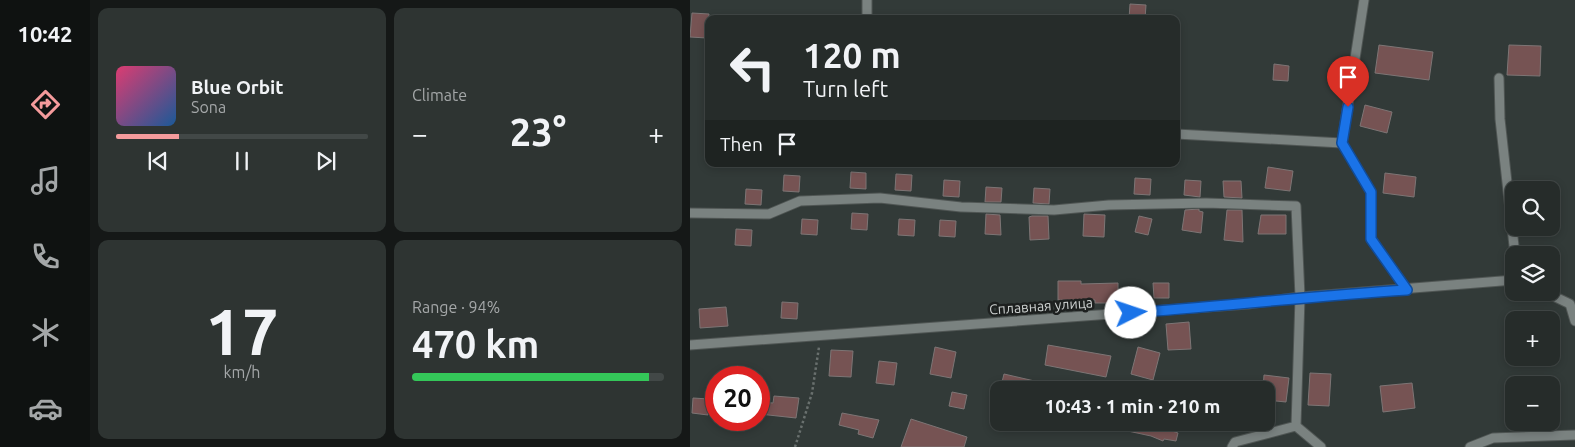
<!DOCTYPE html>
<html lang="en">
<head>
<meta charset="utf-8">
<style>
	:root { --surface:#262c2a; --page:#2e3432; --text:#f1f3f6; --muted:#a4a7a8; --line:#424847; --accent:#f59b9c }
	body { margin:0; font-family:Ubuntu,sans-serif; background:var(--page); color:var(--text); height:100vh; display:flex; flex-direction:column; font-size:19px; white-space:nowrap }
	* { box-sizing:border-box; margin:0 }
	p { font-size:16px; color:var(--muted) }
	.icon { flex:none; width:28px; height:28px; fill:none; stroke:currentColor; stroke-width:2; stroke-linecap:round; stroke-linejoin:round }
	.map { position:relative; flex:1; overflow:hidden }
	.drawer { display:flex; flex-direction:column; gap:8px; padding:8px; background:#151817; width:600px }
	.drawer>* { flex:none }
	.guide { position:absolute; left:15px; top:15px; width:475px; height:152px; border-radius:10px; box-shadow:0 2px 8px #0003,0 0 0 1px var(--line); background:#262c2a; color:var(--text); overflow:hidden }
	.buttons { position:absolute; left:815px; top:181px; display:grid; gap:10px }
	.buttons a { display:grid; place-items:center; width:55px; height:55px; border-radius:10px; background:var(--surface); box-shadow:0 2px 8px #0003,0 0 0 1px var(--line); font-size:25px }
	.speed { position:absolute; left:15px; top:366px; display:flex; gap:10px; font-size:25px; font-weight:700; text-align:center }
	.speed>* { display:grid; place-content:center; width:65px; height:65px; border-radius:50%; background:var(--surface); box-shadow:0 2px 8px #0003,0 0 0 1px var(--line); line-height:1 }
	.speed .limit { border:8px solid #d22; background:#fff; color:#111 }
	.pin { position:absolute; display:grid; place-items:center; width:42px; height:42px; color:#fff; margin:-51px -21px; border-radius:50% 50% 50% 0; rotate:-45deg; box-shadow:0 0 5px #0007 }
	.pin .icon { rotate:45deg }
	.me { position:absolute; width:55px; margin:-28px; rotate:86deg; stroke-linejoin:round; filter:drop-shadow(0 0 4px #0008) }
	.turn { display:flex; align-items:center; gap:18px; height:105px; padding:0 15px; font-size:22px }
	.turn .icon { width:65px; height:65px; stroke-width:2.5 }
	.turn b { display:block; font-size:35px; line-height:42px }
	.then { display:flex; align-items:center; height:48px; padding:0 15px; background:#0003; gap:10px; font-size:19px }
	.big { font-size:38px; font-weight:700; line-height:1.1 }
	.drawer .card { flex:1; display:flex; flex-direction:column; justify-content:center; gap:8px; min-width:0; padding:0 18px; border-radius:10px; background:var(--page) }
	.drawer .dial { align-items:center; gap:0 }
	.dial b { font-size:65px; line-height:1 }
	.song { display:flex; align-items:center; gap:15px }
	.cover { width:60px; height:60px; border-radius:8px; background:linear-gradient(135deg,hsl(340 70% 55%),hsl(210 70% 35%)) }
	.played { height:5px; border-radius:2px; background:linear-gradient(90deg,var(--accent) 25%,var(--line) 25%) }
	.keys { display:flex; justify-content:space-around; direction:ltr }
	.heat { display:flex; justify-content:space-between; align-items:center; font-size:28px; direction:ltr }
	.charge { height:8px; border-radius:4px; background:linear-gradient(90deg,#34c759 94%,var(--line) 0) }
	.drawer .tiles { flex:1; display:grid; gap:8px; grid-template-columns:repeat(2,1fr) }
	.trip { position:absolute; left:300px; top:381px; width:285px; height:50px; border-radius:10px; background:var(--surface); box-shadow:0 2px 8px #0003,0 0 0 1px var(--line); font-weight:700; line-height:50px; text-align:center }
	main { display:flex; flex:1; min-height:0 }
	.tab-bar { display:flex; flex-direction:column; width:90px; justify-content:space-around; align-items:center; background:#0f1211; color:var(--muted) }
	.tab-bar .icon { width:35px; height:35px }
	.tab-bar .on { color:var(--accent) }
	.tab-bar b { font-size:22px; color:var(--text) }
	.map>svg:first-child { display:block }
</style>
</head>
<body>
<main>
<nav class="tab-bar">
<b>10:42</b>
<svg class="icon on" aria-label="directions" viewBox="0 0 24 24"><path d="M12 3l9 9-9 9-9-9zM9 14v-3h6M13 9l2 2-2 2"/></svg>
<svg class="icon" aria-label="music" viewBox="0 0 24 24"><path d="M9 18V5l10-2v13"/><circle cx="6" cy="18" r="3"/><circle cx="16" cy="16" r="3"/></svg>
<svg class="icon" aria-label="phone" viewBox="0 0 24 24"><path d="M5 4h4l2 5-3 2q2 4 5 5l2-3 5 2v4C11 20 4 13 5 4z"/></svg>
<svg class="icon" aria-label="climate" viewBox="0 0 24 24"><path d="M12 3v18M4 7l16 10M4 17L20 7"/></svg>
<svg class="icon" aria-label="car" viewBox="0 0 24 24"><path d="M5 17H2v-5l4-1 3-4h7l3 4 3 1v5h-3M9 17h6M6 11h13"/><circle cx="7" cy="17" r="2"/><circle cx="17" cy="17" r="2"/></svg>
</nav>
<section class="drawer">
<div class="tiles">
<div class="card">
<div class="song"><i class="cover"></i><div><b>Blue Orbit</b><p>Sona</p></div></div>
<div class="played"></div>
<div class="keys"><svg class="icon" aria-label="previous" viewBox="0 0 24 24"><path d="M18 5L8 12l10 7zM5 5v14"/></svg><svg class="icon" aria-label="pause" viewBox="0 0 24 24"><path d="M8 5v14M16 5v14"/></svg><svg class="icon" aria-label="next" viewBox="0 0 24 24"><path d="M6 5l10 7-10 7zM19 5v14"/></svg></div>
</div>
<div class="card"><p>Climate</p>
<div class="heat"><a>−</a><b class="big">23°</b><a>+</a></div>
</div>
<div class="card dial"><b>17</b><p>km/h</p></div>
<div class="card"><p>Range · 94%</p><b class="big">470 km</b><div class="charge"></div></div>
</div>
</section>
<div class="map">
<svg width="885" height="447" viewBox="0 0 885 447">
	<rect width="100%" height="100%" fill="#323a38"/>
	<!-- building -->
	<path fill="#765353" stroke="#7d7575" d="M440,4l16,1 -1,14h-16z
		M2,13l17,1 -2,24 -17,-1z
		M689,45l54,7 -4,28 -54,-7z
		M819,45l32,1 -1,30 -33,-1z
		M584,64l15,2 -1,15 -15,-1z
		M675,105l27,7 -5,21 -27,-7z
		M578,167l25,4 -3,20 -25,-3z
		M161,172l15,1v16l-16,-1z
		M695,173l31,4 -2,20 -31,-4z
		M206,174l16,1 -1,16 -16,-1z
		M94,175l16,1 -1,16 -16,-1z
		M445,178l16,1 -1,16 -16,-1z
		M254,180l16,1 -1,16 -16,-1z
		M495,180l16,1 -1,16 -16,-2z
		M533,181h18l1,17 -18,-1z
		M296,187l16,1 -1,14h-16z
		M344,188l16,1 -1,15 -16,-1z
		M56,189l16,1 -1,15 -16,-1z
		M509,209v2l4,1 -2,21 -19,-3 3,-20z
		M537,210h15l1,32 -19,-2z
		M162,213l16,1 -1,16 -16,-1z
		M296,214l14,1 1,20 -16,-1z
		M394,214l21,1 -1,22 -21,-1z
		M571,215h25v19h-28z
		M342,216h16l1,23 -19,1 -1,-23z
		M449,216l13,3 -4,16 -13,-3z
		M112,219l16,1 -1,15 -16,-1z
		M209,219l16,1 -1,16 -16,-1z
		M250,220l16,1 -1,16 -16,-1z
		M46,229l16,1 -1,16 -16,-1z
		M368,281h23v3l37,-1v20h-23v-3h-37z
		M463,283h16v15h-15z
		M92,302l16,1 -1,16 -16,-1z
		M36,307l2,19 -28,2 -1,-19z
		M499,322l2,27 -23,1 -2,-26z
		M358,345l63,11 -5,21 -61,-12z
		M245,347l21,5 -5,26 -21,-4z
		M448,347l22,6 -7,27 -22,-6z
		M141,350l22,1 -2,26 -22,-1z
		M189,361l18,2 -3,22 -18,-2z
		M620,373l21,1 -2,32 -21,-1z
		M314,374l48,11 -1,5h-51z
		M574,375l25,3 -3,24 -20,-2v-10h-3z
		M722,383l3,25 -32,4 -3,-26z
		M262,392l15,3 -3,14 -15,-3z
		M84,396l25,2 -3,20 -37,-4v-12l14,1z
		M3,398l16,1 -1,16 -16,-2z
		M152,413l37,7 -6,18 -15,-4 1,-4 -20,-5z
		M221,419l56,18 -3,10h-63z
		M425,422h31l32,11 -2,8 -12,-2 -1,2 -12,-5 -37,-8z"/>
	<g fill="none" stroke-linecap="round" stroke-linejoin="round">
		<!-- service casing -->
		<g stroke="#505654" stroke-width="11">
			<path id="service" d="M177,19v-19
				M809,78l1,41 15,136
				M486,134l166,9 29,49v47l36,51
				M652,143l22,-143
				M0,213l79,1 31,-13 80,-3 81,9 93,3 55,-5 97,-2 90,3 4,91 -4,129 -61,16 -3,5
				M855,292l25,12 5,17
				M0,345l558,-41 52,-7 214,-17
				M606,426l25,21
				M780,447l23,-9 82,-3"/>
		</g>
		<!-- path -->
		<path stroke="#69706e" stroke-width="2.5" stroke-dasharray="2.5 2.5" stroke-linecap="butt" d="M105,447l17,-54 7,-46"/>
		<!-- service -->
		<use href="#service" stroke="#7a8280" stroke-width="9"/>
	</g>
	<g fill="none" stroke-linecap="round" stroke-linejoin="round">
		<!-- route casing -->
		<g stroke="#114b97" stroke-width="12">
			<path id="route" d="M441,313c92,-7 184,-17 276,-23l-36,-51v-47l-29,-49 6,-36"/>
		</g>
		<!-- route -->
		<use href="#route" stroke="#1a73e8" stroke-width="9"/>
	</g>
	<g text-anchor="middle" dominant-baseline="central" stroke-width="5" stroke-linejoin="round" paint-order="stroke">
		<!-- street labels -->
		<g font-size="14" fill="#ced2d1" stroke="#1d201f">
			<text transform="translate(351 306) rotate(-4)">Сплавная улица</text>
		</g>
	</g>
</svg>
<div class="buttons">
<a><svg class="icon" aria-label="search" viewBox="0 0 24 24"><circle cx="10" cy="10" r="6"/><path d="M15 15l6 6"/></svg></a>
<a><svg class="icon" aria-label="layers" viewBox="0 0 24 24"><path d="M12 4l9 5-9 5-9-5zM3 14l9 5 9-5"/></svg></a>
<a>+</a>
<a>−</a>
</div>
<div class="speed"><div class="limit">20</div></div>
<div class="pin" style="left:658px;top:107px;background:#d93025"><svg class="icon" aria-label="arrive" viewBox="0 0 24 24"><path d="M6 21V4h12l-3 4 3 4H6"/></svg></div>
<svg class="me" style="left:441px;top:313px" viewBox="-20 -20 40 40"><circle r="19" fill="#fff"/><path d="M0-13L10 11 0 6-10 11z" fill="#1a73e8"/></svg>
<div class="trip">10:43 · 1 min · 210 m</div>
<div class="guide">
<div class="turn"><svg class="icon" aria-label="left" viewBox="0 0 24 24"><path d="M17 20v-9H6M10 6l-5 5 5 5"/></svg><div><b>120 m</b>Turn left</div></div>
<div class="then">Then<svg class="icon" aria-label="arrive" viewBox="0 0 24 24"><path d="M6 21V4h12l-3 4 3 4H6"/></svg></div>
</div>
</div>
</main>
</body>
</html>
